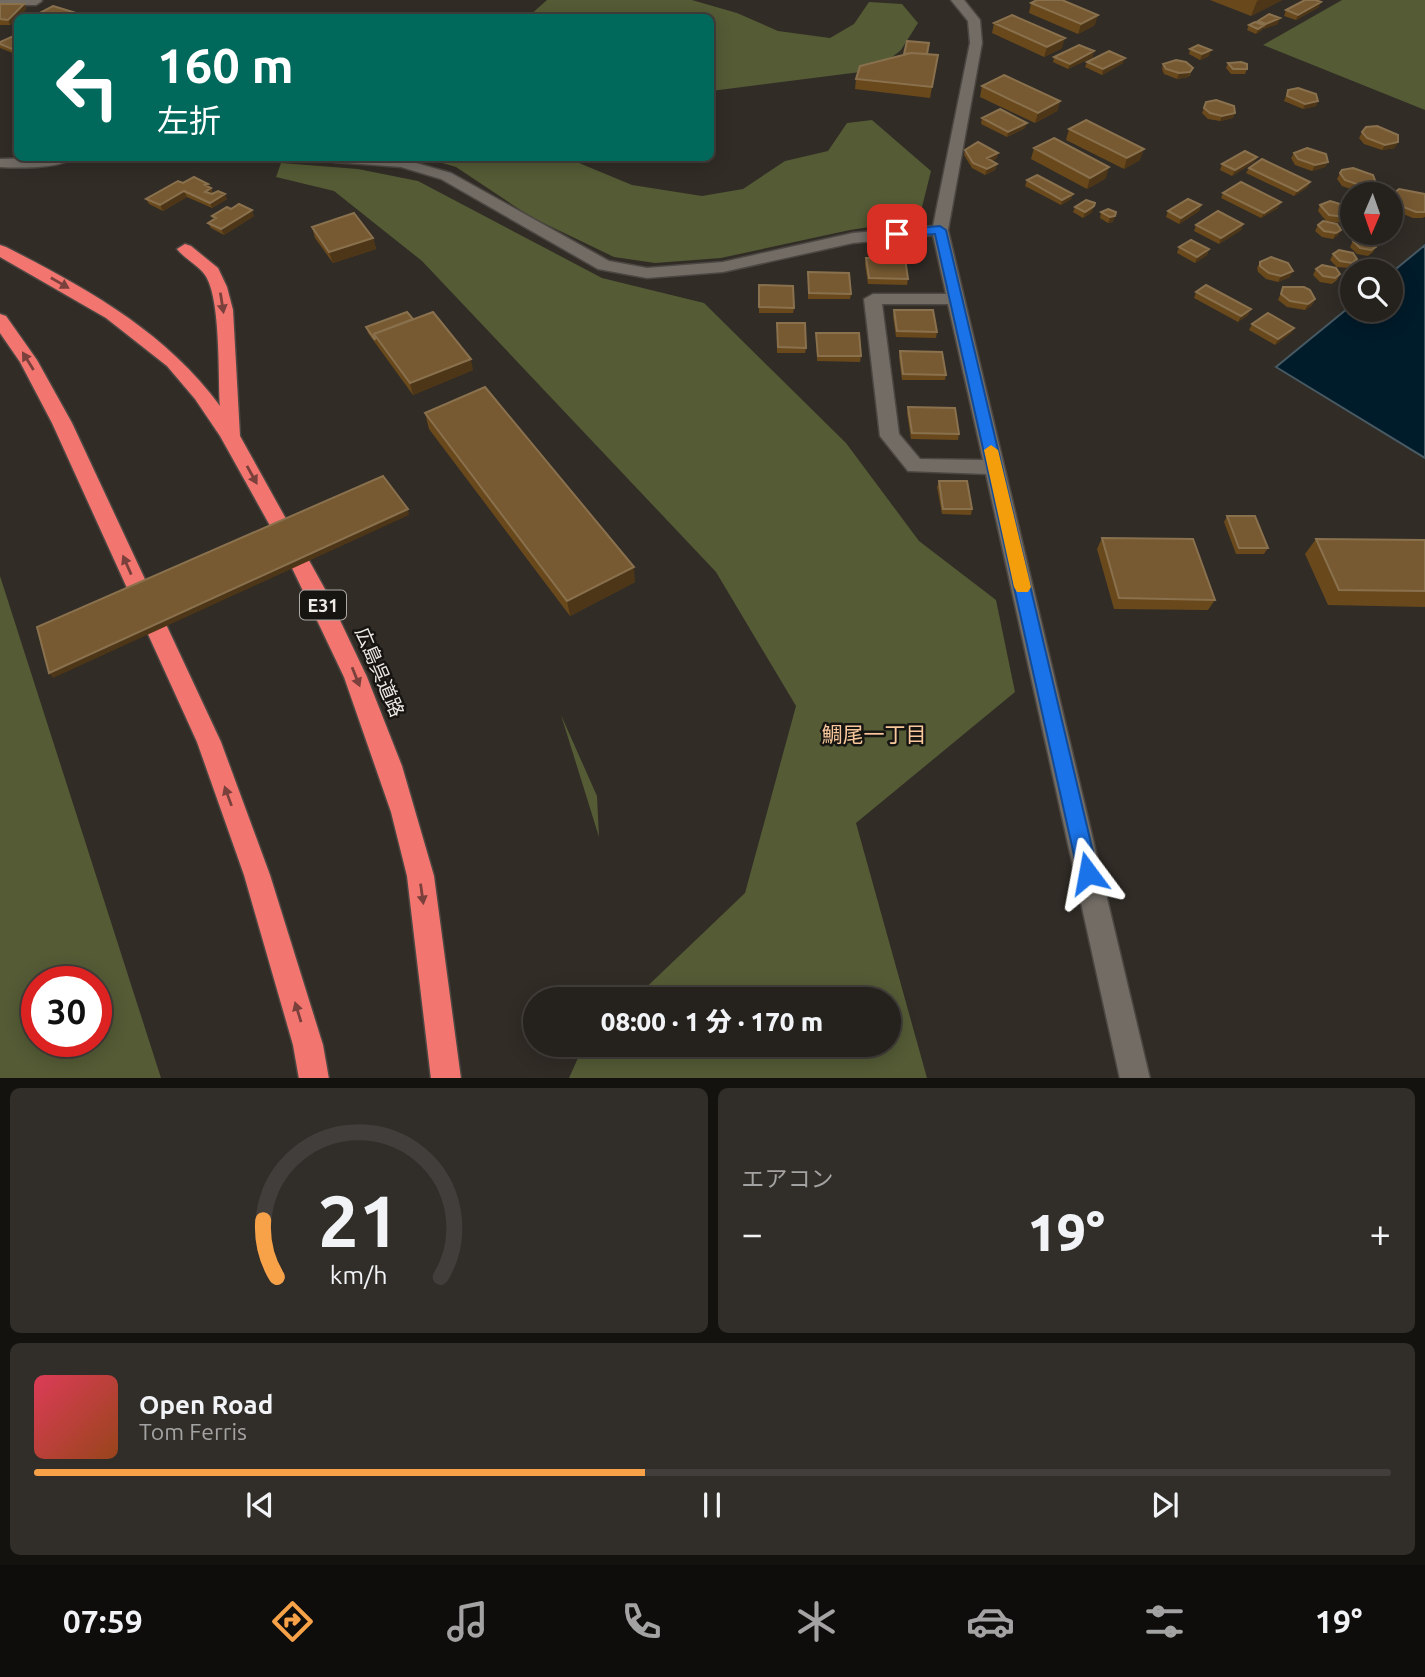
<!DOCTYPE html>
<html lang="ja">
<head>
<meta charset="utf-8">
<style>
	:root { --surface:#25211c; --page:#312e29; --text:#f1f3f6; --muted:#a3a3a3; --line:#423e3b; --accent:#f7a248 }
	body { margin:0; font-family:Ubuntu,"Noto Sans JP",sans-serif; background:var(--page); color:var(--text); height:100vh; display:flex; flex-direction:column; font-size:26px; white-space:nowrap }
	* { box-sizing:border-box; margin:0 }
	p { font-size:23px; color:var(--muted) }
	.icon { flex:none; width:38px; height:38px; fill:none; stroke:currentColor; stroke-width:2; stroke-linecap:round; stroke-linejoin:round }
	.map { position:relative; height:1078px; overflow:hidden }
	.side { display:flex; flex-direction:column; gap:10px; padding:10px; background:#14120f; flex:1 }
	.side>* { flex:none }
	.hud { position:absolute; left:14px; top:14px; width:700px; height:147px; border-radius:10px; box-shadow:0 4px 18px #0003,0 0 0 2px var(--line); background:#00695c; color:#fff; overflow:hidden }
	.needle { width:46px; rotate:182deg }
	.tools { position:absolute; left:1340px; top:182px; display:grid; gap:14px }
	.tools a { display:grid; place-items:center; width:63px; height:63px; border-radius:50%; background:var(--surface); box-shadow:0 4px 18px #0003,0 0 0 2px var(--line); font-size:35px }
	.speed { position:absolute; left:21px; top:966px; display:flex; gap:14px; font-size:35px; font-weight:700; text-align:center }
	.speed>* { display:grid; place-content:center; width:91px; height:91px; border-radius:50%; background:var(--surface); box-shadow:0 4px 18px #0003,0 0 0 2px var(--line); line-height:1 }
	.speed .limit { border:10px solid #d22; background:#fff; color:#111 }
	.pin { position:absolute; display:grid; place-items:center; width:60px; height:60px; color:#fff; margin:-30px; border-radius:14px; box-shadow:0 4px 10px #0006 }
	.me { position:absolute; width:77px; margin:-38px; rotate:347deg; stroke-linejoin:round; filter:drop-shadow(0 0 5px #0008) }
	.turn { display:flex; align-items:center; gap:24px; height:147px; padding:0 28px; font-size:32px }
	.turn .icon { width:91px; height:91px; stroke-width:2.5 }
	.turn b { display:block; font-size:49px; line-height:60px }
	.big { font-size:52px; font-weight:800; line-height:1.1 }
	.side .tile { flex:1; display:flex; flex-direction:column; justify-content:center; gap:10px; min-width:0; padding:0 24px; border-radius:10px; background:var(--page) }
	.side .dial { align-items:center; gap:0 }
	.dial svg { height:182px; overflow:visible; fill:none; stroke:var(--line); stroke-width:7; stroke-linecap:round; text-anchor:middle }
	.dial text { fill:var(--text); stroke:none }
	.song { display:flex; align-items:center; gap:21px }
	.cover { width:84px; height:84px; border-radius:10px; background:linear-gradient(135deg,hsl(350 70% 55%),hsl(20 70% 35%)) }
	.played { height:7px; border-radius:4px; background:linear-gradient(90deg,var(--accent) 45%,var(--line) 45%) }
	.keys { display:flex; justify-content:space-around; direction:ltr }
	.heat { display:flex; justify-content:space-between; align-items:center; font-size:38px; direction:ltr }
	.side .tiles { flex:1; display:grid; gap:10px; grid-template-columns:1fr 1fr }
	.tile:last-child { grid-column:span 2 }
	.trip { position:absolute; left:523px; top:987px; width:378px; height:70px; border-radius:35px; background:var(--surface); box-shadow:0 4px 18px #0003,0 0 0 2px var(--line); font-weight:800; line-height:70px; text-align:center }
	.tabs { display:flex; height:112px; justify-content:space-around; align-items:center; background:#0f0d0b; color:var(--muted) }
	.tabs .icon { width:49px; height:49px }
	.tabs .current { color:var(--accent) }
	.tabs b { font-size:32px; color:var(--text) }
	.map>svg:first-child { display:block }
</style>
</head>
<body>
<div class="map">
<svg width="1425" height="1079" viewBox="0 0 1425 1079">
	<rect width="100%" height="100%" fill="#312c26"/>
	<!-- green -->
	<path fill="#545b35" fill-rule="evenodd" d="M547,0h145l45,13 41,18 52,7 24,-14 15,-22 33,2 16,19 -17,27 -25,20 -165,21 -1,-73 -181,-2z
		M1342,0h83v110l-162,-65z
		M872,120l59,51 -9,36 -21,15 -51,8 -129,28 -66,5 -41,-6 -83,-40 -75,-50 -31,-9h149l5,5 53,22 70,11 41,-7 42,-28 43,-10 19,-28z
		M281,163l77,6 60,12 184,97 102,25 142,140 73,98 77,59 19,92 -159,131 71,255h-358l13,-29 5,-4h302v-46h-255l111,-106 51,-187 -80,-134 -294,-311 -88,-70 -58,-14z
		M0,576l161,502h-161zM37,982h59v59h-59z
		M561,715l36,81 2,41z"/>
	<!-- water -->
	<path fill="#001b2a" stroke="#475962" stroke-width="2" d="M1425,245v213l-149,-91 77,-63v6h38v-37z"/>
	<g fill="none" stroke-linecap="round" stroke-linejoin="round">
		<!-- minor casing -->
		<g stroke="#4c4742" stroke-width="3">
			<path id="minor" d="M0,0h41l1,1 -6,4h-36z
				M951,0h13l16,20 2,23 -34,187 202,849h-30l-134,-605 -78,-3 -28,-35 -16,-137 9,-5h73l-13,-59 -80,8 -130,29 -76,6 -49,-9 -157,-90 -40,-12 -67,-5 -7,-4 75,1 49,14 158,88 38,7 76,-6 130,-29 80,-7 37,-183 -2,-22zM882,304h66l35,156 -63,-1 -21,-25z
				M37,158h35c-12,11 -55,10 -72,9v-8z"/>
		</g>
		<!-- highway casing -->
		<g stroke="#4c4742" stroke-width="3">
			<path id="highway" d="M185,244l6,2 27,22 9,19 6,23 7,126 86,155 41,86 35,89 32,110 27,203h-30l-24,-203 -16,-64 -47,-135 -61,-128 -63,-113 -25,-37 -28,-33 -61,-48 -106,-61v-12l6,2c80,41 159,84 214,159 -2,-31 1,-108 -15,-131 -7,-10 -20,-16 -28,-26z
				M0,314l6,2 31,44 35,63 149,319 49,133 53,170 6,34h-30l-6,-34 -49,-170 -47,-133 -145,-319 -32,-61 -20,-29z"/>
		</g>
		<!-- minor -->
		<use href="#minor" fill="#726c65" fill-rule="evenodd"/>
		<!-- highway -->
		<use href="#highway" fill="#f3756f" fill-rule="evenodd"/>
	</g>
	<!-- wall -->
	<path fill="#69491c" d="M1210,0h72l-31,16z
		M1031,3l64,22 -17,9 -49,-21z
		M0,4h24l2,5 -16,16h-10z
		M1319,7l-23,13 -12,-4 2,-6z
		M1258,21l20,3 -15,4 -1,2 -6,4 -9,-4 2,-5 8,-2z
		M994,23l68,25 -18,9 -52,-24z
		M18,34v19l-3,1 -15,-6v-6z
		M1190,49l19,7 -9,4 -11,-6z
		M927,54l11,1 -8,43 -75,-9 1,-10z
		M1054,57h39l-25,12 -15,-7z
		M1087,62l36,1 -21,12 -17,-8z
		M1228,63l19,6 -2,5h-14l-5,-6z
		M1163,64l28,10 -3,3 -11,2 -13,-5 -2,-5z
		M982,86l78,15 -3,10 -22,12 -55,-26z
		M1288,90l30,11 -2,5 -13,3 -19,-8z
		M1206,102l29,11 -2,5 -13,3 -12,-2 -6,-6z
		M982,118l43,10 -18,9 -26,-13z
		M1069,129l71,31 -16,9 -58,-29z
		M1362,132l33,16 -13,2 -18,-6 -5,-6z
		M1034,148l72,30 -19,11 -56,-30z
		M965,150l32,8 -5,3 5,3 -2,6 -10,5 -13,-7 -8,-13z
		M1294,153l34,9 -3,5 -13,4 -17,-6 -4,-7z
		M1257,157l-3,5 -22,14 -12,-6 2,-6z
		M1249,168l59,19 -14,9 -48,-23z
		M1340,173l36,10 -3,5 -14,4 -17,-6 -5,-7z
		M1027,180l46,14 -2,5 -10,6 -36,-19z
		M183,183l26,4 2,1 2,6 14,5 -15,9 -25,-11 -24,14 -14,-7 -3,-5z
		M1223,193l55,15 -17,10 -40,-20z
		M1425,194v23l-3,1h-9l-20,-8 -2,-3v-12z
		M1201,205l-2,6 -20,13 -13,-7 2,-6z
		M1320,205l29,14 -6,4 -17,-2 -8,-10z
		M1075,207l17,5 -9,6 -10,-6z
		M231,209l23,7 -30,19 -13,-7 -3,-5 5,-3 -1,-4z
		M1108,209l5,13 -5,1 -8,-5 1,-6z
		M1243,224l-2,6 -22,14 -25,-13 2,-6z
		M1318,225l23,5 -3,5 -5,4 -11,-2 -7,-6z
		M312,227l61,11 3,11 -43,14 -18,-25z
		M1370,233h21v7l-5,3 -11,-2 -7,-5z
		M1353,241l23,6 -3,5 -5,4 -11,-2 -7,-7z
		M1179,247l30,2 -2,6 -12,8 -18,-10z
		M1333,254l24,5 -3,6 -5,3 -12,-1 -7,-7z
		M866,258l42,21 -1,6 -39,-1 -3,-20z
		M1260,262l30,15 -12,5 -12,-3 -8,-7 -1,-4z
		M1316,269l24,5 -3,6 -5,4 -12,-2 -7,-7z
		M808,272l43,22 -1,5h-42z
		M759,285l35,23 -1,5h-34z
		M1283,287l32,12 -3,6 -7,5 -18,-3 -9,-7z
		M1196,292l52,23 -10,7 -44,-24z
		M894,310l43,22 -1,6 -40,-1 -3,-21z
		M413,319l60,51 -60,25 -45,-62 -2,-6z
		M1252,324l42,4 -3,5 -16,12 -26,-15z
		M777,329l29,19 -1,5h-28z
		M816,333l45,23 -1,6 -43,-1z
		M900,351l46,24 -1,5h-43l-3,-23z
		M908,407l51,27 -1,6 -47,-1 -4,-26z
		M425,413l210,169 -65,34 -141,-187z
		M939,481l33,28 -1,6 -29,-1 -5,-27z
		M1227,516l41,32 -4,6h-28l-12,-32z
		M1102,538l113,62 -7,10 -94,-1 -17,-60z
		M1316,539l109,1v67l-97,-2 -23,-51z"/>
	<!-- shaded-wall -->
	<path fill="#4d3617" d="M1259,0h23l-31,16 6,-15z
		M1321,2l-2,5 -23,13 2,-5z
		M24,4l2,5 -16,16 -2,-5z
		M73,12l3,6h-14z
		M1098,15l-3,10 -17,9 3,-10z
		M1280,18l-2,6 -14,5 2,-5z
		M1264,25l-2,5 -6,4 2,-5z
		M1065,38l-3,10 -18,9 3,-10z
		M18,46v7l-3,1 -3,-5z
		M1211,50l-2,6 -9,4 2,-6z
		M1094,51l-1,6 -25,12 2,-5z
		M1125,58l-2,5 -21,12 1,-6z
		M1193,68l-5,9 -11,2 2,-6z
		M1060,101l-3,10 -22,12 3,-10z
		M1318,101l-2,5 -13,3 2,-5z
		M1235,113l-2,5 -13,3 2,-5z
		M1027,123l-2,5 -18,9 1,-5z
		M1398,142l-3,6 -13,2 3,-5z
		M1144,149l-4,11 -16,9 3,-11z
		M998,153l-1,5 -11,6 1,-6z
		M1257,157l-3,5 -22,14 3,-6z
		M1328,162l-3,5 -13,4 3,-6z
		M997,164l-2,6 -10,5 2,-6z
		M1109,167l-3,11 -19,11 3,-11z
		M1310,182l-2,5 -14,9 3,-5z
		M1376,183l-3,5 -14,4 3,-6z
		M208,184l5,10 -6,3 -2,-12z
		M184,191l3,6 -24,14 -3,-6z
		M225,194l2,5 -15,9 -2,-5z
		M1073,194l-2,5 -10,6 1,-5z
		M1281,202l-3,6 -17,10 3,-5z
		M1201,205l-2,6 -20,13 2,-6z
		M1094,206l-2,6 -9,6 2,-6z
		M252,210l2,6 -30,19 -3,-6z
		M1351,213l-2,6 -6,4 3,-6z
		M1115,216l-2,6 -5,1 2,-6z
		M1243,224l-2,6 -22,14 2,-6z
		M1341,230l-3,5 -5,4 3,-6z
		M1394,234l-3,6 -5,3 3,-6z
		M373,238l3,11 -43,14 -4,-11z
		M1209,249l-2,6 -12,8 2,-6z
		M1293,271l-3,6 -12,5 3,-6z
		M1315,299l-3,6 -7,5 3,-6z
		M1251,309l-3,6 -10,7 3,-6z
		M1294,328l-3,5 -16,12 3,-6z
		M471,359l2,11 -60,25 -3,-12z
		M408,509l1,6 -356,163 -4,-5z
		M634,567l1,15 -65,34 -3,-15z"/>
	<!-- building -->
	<path fill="#775a32" stroke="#8a714e" stroke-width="2" d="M1037,0h25l36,15 -17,9 -50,-21z
		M1305,0h11l5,2 -23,13 -12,-5z
		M0,4h24l-16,16 -8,-1z
		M53,6l20,6 -11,6h-32z
		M1269,14l11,4 -14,6 -8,-3z
		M1012,15l53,23 -18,9 -53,-24z
		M1255,22l9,3 -6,4 -9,-4z
		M18,34v12l-6,3 -12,-5v-2z
		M907,41l22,2 -2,11 -16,-1 -7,1z
		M1079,45l15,6 -24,13 -16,-7z
		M1198,45l13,5 -9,4 -12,-5z
		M1109,51l16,7 -22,11 -16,-7z
		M911,53l27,2 -6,32 -76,-8 4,-13z
		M1176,60l10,2 7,6 -3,4 -11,1 -13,-4 -3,-5z
		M1241,62l6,2v5h-14l-5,-6z
		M1004,75l56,26 -22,12 -56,-27z
		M1298,88l18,6 2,7 -13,3 -18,-8 1,-6z
		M1216,100l18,6 1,7 -13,3 -12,-3 -6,-5 2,-6z
		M1000,109l27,14 -19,9 -26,-14z
		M1086,120l58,29 -17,9 -58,-29z
		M1377,126l21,9v7l-13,3 -18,-7 -5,-6 4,-5z
		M1054,138l55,29 -19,11 -56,-30z
		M978,142l20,11 -11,5 10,6 -10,5 -14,-6 -8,-13z
		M1307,148l19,6 2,8 -13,3 -17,-6 -4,-6z
		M1245,151l12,6 -22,13 -13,-6z
		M1262,159l48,23 -13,9 -48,-23z
		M1353,168l20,7 3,8 -14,3 -17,-6 -5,-7 2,-3z
		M1037,175l36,19 -11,6 -35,-20z
		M194,177l14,7 -3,1 6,3 -6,4 7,2 6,-3 7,3 -15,9 -26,-12 -24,14 -14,-6 32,-18 5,2z
		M1241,182l40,20 -17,11 -41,-20z
		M1399,189l26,5v18h-9l-20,-8 -5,-9z
		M1188,199l13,6 -20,13 -13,-7z
		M1086,200l9,3 -1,3 -9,6 -10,-5z
		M1330,201l17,5 4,7 -5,4 -17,-2 -9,-10z
		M239,204l13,6 -31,19 -13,-6 8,-5 -4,-2 15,-9 4,2z
		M1108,209l8,3 -1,4 -5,1 -9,-5z
		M1218,211l25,13 -22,14 -25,-13z
		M354,213l19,25 -44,14 -17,-25z
		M1323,221l14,3 4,6 -5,3 -12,-2 -6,-6z
		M1391,231l3,3 -5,3 -11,-1 -4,-3h17z
		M1358,237l14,3 4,7 -5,3 -11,-2 -7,-7z
		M1191,240l18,9 -12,8 -18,-10z
		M1339,250l14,3 4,6 -5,4 -12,-2 -7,-7z
		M1271,257l17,6 5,8 -12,5 -12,-3 -9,-7v-4z
		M866,258h39l3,21 -39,-1z
		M1322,265l14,3 4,6 -5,4 -12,-2 -7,-7z
		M808,272l41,1 2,21 -42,-1z
		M759,285l34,1 1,22 -35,-1z
		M1206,285l45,24 -10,7 -45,-24z
		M1283,287h21l6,3 5,9 -7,5 -18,-3 -9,-7z
		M894,310h39l4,22 -40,-1z
		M407,312l6,7 -39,15 1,6 -9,-13z
		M433,312l38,47 -61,24 -36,-49z
		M1268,313l26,15 -16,11 -26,-15z
		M777,323h28l1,25 -28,-1z
		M816,333h43l2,23h-43z
		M900,351l42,1 4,23 -43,-1z
		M485,387l149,180 -67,34 -142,-188z
		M908,407l47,1 4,26 -47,-1z
		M383,476l25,33 -359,164 -12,-46z
		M939,481h28l5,28h-29z
		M1227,516h28l13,32h-29z
		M1102,538l91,1 22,61 -96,-2z
		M1316,539l109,1v51l-86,-1z"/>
	<!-- one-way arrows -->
	<defs><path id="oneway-solid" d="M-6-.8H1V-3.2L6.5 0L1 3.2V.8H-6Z" transform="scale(1.75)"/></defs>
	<g fill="#7a403c">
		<use href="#oneway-solid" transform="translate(60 283) rotate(30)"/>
		<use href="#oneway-solid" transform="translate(222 303) rotate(81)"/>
		<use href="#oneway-solid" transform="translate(28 361) rotate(-122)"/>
		<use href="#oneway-solid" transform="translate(252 475) rotate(61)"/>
		<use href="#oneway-solid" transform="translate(127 565) rotate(-114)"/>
		<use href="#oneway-solid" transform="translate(356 677) rotate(68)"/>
		<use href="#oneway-solid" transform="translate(228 796) rotate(-110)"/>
		<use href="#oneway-solid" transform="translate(422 894) rotate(82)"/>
		<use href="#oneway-solid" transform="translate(298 1012) rotate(-107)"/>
	</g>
	<!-- route -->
	<path fill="#1a73e8" stroke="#114b97" stroke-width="2" d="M940,226l6,4 152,643 -3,7 -7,3 -7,-3 -3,-7 -143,-639 -38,3 -6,-3 6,-4z"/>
	<!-- slow -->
	<path fill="#f59e0b" d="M991,445l7,5 33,137 -3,5h-11l-3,-5 -30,-137z"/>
	<g text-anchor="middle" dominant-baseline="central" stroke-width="5" stroke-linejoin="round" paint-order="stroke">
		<!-- shield labels -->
		<rect fill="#171512" stroke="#ada9a6" stroke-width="2" x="300" y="590.5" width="46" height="29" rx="5"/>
		<g font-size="18" font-weight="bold" fill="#ede9e5">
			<text x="323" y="605">E31</text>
		</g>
		<!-- street labels -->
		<g font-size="19" fill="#ede9e5" stroke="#171512">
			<text transform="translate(380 672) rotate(67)">広島呉道路</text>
		</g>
		<!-- neighbourhood labels -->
		<g font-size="21" fill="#f8c79b" stroke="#171512">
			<text x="874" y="734">鯛尾一丁目</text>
		</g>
	</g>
</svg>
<div class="tools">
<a><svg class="needle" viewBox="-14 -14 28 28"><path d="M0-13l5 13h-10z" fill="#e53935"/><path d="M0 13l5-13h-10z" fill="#a3a3a3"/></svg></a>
<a><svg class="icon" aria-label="search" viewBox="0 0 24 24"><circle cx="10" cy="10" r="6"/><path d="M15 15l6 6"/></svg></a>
</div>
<div class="speed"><div class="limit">30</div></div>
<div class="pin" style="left:897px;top:234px;background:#d93025"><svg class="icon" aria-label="arrive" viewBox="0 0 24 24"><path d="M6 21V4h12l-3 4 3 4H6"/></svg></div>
<svg class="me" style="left:1088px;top:873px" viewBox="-20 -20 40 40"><path d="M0-17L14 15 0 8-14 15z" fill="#1a73e8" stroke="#fff" stroke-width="4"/></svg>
<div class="trip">08:00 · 1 分 · 170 m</div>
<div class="hud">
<div class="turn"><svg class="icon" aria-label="left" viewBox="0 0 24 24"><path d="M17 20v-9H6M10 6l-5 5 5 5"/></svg><div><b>160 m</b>左折</div></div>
</div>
</div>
<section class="side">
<div class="tiles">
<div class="tile dial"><svg viewBox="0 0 100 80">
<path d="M14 69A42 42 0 1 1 86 69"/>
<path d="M14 69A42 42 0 0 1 8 44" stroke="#f7a248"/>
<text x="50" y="56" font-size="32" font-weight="700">21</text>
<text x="50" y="72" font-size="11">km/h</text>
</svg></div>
<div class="tile"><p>エアコン</p>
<div class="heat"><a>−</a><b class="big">19°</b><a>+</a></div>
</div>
<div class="tile">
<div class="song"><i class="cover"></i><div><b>Open Road</b><p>Tom Ferris</p></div></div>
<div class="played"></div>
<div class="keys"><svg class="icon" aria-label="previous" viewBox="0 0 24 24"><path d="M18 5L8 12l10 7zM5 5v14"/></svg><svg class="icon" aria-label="pause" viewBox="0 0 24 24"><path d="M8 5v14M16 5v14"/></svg><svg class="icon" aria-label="next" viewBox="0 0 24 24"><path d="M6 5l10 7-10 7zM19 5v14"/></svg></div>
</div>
</div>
</section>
<nav class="tabs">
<b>07:59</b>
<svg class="icon current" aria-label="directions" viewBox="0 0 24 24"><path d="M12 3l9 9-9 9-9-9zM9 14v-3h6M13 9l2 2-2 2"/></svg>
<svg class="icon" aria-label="music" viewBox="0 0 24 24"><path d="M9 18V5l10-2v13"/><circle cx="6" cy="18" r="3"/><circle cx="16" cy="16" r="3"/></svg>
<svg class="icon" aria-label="phone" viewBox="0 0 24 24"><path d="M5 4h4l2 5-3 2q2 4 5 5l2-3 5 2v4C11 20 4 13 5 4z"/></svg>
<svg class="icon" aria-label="climate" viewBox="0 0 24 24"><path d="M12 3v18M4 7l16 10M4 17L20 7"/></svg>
<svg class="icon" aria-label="car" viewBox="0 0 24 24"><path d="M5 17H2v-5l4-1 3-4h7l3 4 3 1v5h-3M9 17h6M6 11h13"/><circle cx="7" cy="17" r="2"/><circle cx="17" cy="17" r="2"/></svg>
<svg class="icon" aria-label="filters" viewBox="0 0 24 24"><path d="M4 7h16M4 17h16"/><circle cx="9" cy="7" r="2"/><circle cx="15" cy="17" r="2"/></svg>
<b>19°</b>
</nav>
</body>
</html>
